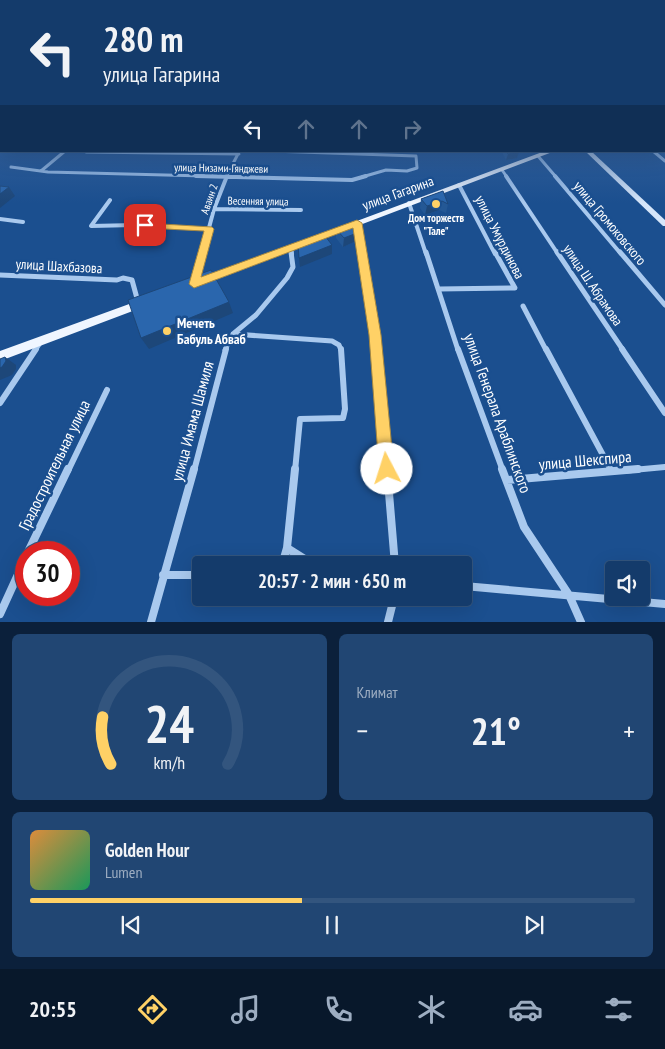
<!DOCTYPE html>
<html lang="ru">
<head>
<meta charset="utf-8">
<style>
	:root { --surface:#143b6b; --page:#214673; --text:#f1f3f6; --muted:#9dadc1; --line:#33557e; --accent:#ffd166 }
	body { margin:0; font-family:"PT Sans Narrow",sans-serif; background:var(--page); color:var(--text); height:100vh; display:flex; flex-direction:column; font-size:19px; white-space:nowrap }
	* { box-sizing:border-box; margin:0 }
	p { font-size:16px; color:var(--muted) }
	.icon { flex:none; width:28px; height:28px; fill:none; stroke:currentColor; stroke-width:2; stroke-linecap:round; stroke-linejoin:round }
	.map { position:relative; height:622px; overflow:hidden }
	.side { display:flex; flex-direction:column; gap:12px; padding:12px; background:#0b203b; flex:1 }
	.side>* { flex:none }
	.banner { position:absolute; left:0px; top:0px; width:665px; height:152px; box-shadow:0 5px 20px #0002,0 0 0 1px var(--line); background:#143b6b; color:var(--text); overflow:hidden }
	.buttons { position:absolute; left:605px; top:561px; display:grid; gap:10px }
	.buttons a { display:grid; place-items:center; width:45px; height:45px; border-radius:5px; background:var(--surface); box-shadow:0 5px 20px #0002,0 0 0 1px var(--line); font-size:25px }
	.speed { position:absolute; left:15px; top:541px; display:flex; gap:10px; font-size:25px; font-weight:700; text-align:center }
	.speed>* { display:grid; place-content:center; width:65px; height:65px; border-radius:50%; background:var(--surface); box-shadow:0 5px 20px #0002,0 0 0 1px var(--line); line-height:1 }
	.speed .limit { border:8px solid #d22; background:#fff; color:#111 }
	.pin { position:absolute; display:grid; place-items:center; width:42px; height:42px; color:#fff; margin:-21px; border-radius:10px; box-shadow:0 2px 8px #0006 }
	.me { position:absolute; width:55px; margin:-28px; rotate:355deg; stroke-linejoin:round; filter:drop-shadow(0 0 4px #0008) }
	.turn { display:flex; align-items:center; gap:18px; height:105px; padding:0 20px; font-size:22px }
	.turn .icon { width:65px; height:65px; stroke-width:2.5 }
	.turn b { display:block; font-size:35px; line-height:42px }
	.lanes { display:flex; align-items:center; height:48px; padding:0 20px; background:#0003; justify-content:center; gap:25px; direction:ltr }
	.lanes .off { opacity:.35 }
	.big { font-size:38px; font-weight:700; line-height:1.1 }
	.side .tile { flex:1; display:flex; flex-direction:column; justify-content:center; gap:8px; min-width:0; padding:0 18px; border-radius:8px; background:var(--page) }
	.side .dial { align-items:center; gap:0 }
	.dial svg { height:130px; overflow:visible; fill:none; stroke:var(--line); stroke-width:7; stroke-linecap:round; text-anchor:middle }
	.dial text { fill:var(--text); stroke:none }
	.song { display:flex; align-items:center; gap:15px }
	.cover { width:60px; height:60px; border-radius:8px; background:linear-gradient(135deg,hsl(30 70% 55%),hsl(150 70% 35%)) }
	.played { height:5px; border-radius:2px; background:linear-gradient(90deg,var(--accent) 45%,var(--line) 45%) }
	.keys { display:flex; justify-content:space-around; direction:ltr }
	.heat { display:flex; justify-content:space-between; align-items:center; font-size:28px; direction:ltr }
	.side .tiles { flex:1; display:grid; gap:12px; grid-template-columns:1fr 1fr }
	.tile:last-child { grid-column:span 2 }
	.trip { position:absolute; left:192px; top:556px; width:280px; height:50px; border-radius:5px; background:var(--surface); box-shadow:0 5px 20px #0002,0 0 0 1px var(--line); font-weight:700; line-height:50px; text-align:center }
	.tabs { display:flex; height:80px; justify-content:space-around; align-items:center; background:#08182b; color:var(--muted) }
	.tabs .icon { width:35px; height:35px }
	.tabs .active { color:var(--accent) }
	.tabs b { font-size:22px; color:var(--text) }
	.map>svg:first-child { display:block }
</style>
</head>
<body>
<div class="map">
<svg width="665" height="622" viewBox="0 0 665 622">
	<rect width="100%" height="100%" fill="#1b4f8f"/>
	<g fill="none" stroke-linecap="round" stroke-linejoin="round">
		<!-- street-far4 -->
		<path stroke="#a9c9ee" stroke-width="3" d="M271,151l145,5 1,12 -10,3 -21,-1 -24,7
			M653,151l12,10
			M86,152l153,2
			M538,156l18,21
			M11,167l37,5 196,5
			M502,170l5,7
			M41,171l24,-20
			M226,177l13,-25"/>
		<!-- street-far3 -->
		<path stroke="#a9c9ee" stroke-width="4" d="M196,176l156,4 14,-4
			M506,176l52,78
			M555,176l66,78
			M459,185l36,69
			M110,200l-19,26 44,-1 74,4
			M409,203l17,51
			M214,209l87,1
			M0,219l23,3
			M357,223l5,31
			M291,248l1,6
			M202,254l12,-45 13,-33"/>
		<!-- street-far2 -->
		<path stroke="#a9c9ee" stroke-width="5" d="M362,252l14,98
			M426,252l32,98
			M557,252l66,98
			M620,252l45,53
			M0,275l117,5 6,-2 9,2 6,22
			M195,281l8,-29
			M439,289l76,-1 -20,-36
			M523,306l23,44
			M233,334l99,7 7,4 2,5
			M35,350l5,-7
			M225,350l8,-16 23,-19 31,-37 6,-11 -2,-15"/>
		<!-- street-far1 -->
		<path stroke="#a9c9ee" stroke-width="6" d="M376,349l11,122
			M458,349l45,122
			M546,349l65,121
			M622,349l43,64
			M0,403l36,-54
			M68,471l39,-81
			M194,471l32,-122
			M295,471l5,-52 43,-1 2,-9 -4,-60
			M622,471l43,-4"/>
		<!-- street -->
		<path stroke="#a9c9ee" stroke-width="8" d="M387,469l8,96
			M502,469l22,58 45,68 12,27
			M507,480l131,-11
			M287,548l8,-79
			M28,552l40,-83
			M282,565l5,-17 27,17
			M163,575h38
			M464,586l201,18
			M0,614l26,-57
			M151,622l43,-153
			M388,622l6,-24"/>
		<!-- secondary -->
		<path fill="#d6e6fa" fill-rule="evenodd" d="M585,151h6l74,69v6h-2z"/>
		<!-- primary -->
		<path fill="#f0f6ff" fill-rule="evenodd" d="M545,151h10l-348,132 -3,1 -5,-3 2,-2z
			M143,299l3,1 2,3 -2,3 -146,55v-10z"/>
	</g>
	<!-- wall -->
	<path fill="#245895" d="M502,151h16l-1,7 -11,2 -4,-8z
		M443,191l5,13 -2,9 -7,-3 -14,5 -5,-7 1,-9z
		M336,229l20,12 -13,6 -7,-9z"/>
	<!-- shaded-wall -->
	<path fill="#1d4779" d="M519,152l-2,6 -11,2 2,-6z
		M9,187l6,9 -15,12v-14z
		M442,201l-3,9 -14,5 2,-9z
		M357,233l-1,8 -13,6 1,-9z
		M332,245v9l-32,13 -1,-9z
		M229,302l4,11 -84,36 -8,-11z
		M5,357l11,8v4l-4,6 -12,5v-12z"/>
	<!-- building -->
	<path fill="#2a66ad" stroke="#1d4779" d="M506,151h12l1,1 -11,2z
		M0,186l9,1 -9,7z
		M443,191l5,13 -6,-3 -15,5 -6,-7z
		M355,223l2,10 -13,5 -8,-9z
		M325,236l7,9 -33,13 -1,-14z
		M211,270l18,32 -88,36 -13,-38z
		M5,357l1,4 -4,6 -2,1v-9z"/>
	<!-- sky -->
	<linearGradient id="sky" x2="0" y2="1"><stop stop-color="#0f2b4f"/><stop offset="0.57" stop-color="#39639b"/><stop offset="1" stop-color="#39639b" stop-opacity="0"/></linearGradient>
	<rect width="665" height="203" fill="url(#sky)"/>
	<!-- route -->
	<path fill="#ffd166" stroke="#a68842" d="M357,220l5,3 19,112 13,134 -2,6 -5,2 -6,-2 -2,-6 -10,-134 -16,-107 -159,60 -5,-4 15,-53 -59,-3 -4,-3 4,-2 67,4 2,2 -13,48z"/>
	<!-- markers -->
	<g fill="#ffd166" stroke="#1b4f8f" stroke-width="2">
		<circle cx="436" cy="204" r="5"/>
		<circle cx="167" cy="331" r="5"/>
	</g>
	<g text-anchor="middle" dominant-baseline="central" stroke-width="5" stroke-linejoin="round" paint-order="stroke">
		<!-- far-street labels -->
		<g font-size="11" fill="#fff" stroke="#1b4f8f">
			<text transform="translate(221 168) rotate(1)">улица Низами-Гянджеви</text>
			<text transform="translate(209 199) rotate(-71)">Аваин 2</text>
			<text transform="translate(258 201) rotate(1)">Весенняя улица</text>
		</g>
		<!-- far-poi labels -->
		<g font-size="11" font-weight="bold" fill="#fff" stroke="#1b4f8f">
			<text x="436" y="218">Дом торжеств<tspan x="436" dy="13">"Тале"</tspan></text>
		</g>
		<!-- street labels -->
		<g font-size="14" fill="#fff" stroke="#1b4f8f">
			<text transform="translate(398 193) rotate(-20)">улица Гагарина</text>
			<text transform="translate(610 223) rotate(50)">улица Громоковского</text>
			<text transform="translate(500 237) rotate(63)">улица Умурдинова</text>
			<text transform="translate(59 266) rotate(3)">улица Шахбазова</text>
			<text transform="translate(593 285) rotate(56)">улица Ш. Абрамова</text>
		</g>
		<!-- poi labels -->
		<g font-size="14" font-weight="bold" fill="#fff" stroke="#1b4f8f" text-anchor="start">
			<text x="177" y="323">Мечеть<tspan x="177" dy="16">Бабуль Абваб</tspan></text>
		</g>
		<!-- near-street labels -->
		<g font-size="16" fill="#fff" stroke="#1b4f8f">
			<text transform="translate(498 413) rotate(70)">улица Генерала Араблинского</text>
			<text transform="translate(192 421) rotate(-75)">улица Имама Шамиля</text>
			<text transform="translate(585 460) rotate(-5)">улица Шекспира</text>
			<text transform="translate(54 465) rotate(-64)">Градостроительная улица</text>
		</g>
	</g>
</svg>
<div class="buttons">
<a><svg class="icon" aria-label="sound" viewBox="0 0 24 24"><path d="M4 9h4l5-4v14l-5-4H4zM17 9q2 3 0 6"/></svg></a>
</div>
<div class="speed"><div class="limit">30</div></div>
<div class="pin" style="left:145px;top:225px;background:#d93025"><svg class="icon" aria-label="arrive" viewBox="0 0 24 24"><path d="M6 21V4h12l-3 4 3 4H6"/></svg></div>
<svg class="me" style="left:387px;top:469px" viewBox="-20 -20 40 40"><circle r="19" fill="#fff"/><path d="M0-13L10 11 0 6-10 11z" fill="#ffd166"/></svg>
<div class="trip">20:57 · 2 мин · 650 m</div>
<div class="banner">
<div class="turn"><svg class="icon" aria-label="left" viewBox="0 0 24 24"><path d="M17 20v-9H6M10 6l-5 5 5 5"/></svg><div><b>280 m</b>улица Гагарина</div></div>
<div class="lanes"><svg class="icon" aria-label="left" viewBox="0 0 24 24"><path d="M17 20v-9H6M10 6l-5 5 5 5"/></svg><svg class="icon off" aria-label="ahead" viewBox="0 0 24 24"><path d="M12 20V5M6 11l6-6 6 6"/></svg><svg class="icon off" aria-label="ahead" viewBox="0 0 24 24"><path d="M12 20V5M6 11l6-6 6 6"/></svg><svg class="icon off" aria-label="right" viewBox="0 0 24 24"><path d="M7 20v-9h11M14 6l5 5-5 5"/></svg></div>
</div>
</div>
<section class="side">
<div class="tiles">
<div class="tile dial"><svg viewBox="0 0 100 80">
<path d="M14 69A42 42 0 1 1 86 69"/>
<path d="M14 69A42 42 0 0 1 9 40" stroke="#ffd166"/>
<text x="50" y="56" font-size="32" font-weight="700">24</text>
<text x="50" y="72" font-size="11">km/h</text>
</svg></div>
<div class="tile"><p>Климат</p>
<div class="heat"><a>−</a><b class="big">21°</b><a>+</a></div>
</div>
<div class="tile">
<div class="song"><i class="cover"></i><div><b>Golden Hour</b><p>Lumen</p></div></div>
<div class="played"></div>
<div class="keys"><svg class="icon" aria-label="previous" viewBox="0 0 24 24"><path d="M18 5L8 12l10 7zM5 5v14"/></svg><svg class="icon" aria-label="pause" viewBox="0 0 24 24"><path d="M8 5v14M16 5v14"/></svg><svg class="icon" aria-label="next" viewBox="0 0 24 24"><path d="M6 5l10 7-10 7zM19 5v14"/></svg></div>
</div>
</div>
</section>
<nav class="tabs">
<b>20:55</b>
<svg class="icon active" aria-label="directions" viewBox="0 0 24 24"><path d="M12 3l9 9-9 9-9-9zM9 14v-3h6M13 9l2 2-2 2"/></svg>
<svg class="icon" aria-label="music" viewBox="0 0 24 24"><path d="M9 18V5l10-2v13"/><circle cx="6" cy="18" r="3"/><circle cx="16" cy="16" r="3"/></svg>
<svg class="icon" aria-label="phone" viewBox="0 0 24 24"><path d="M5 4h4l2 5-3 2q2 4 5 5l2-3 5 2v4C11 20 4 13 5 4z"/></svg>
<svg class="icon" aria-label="climate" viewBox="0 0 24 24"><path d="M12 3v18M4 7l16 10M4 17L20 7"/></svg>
<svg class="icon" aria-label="car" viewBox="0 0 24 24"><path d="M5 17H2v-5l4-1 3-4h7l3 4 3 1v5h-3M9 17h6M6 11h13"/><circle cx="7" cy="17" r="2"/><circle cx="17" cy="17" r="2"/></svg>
<svg class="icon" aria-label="filters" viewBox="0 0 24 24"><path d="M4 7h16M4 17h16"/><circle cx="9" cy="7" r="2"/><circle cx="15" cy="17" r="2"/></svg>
</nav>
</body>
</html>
